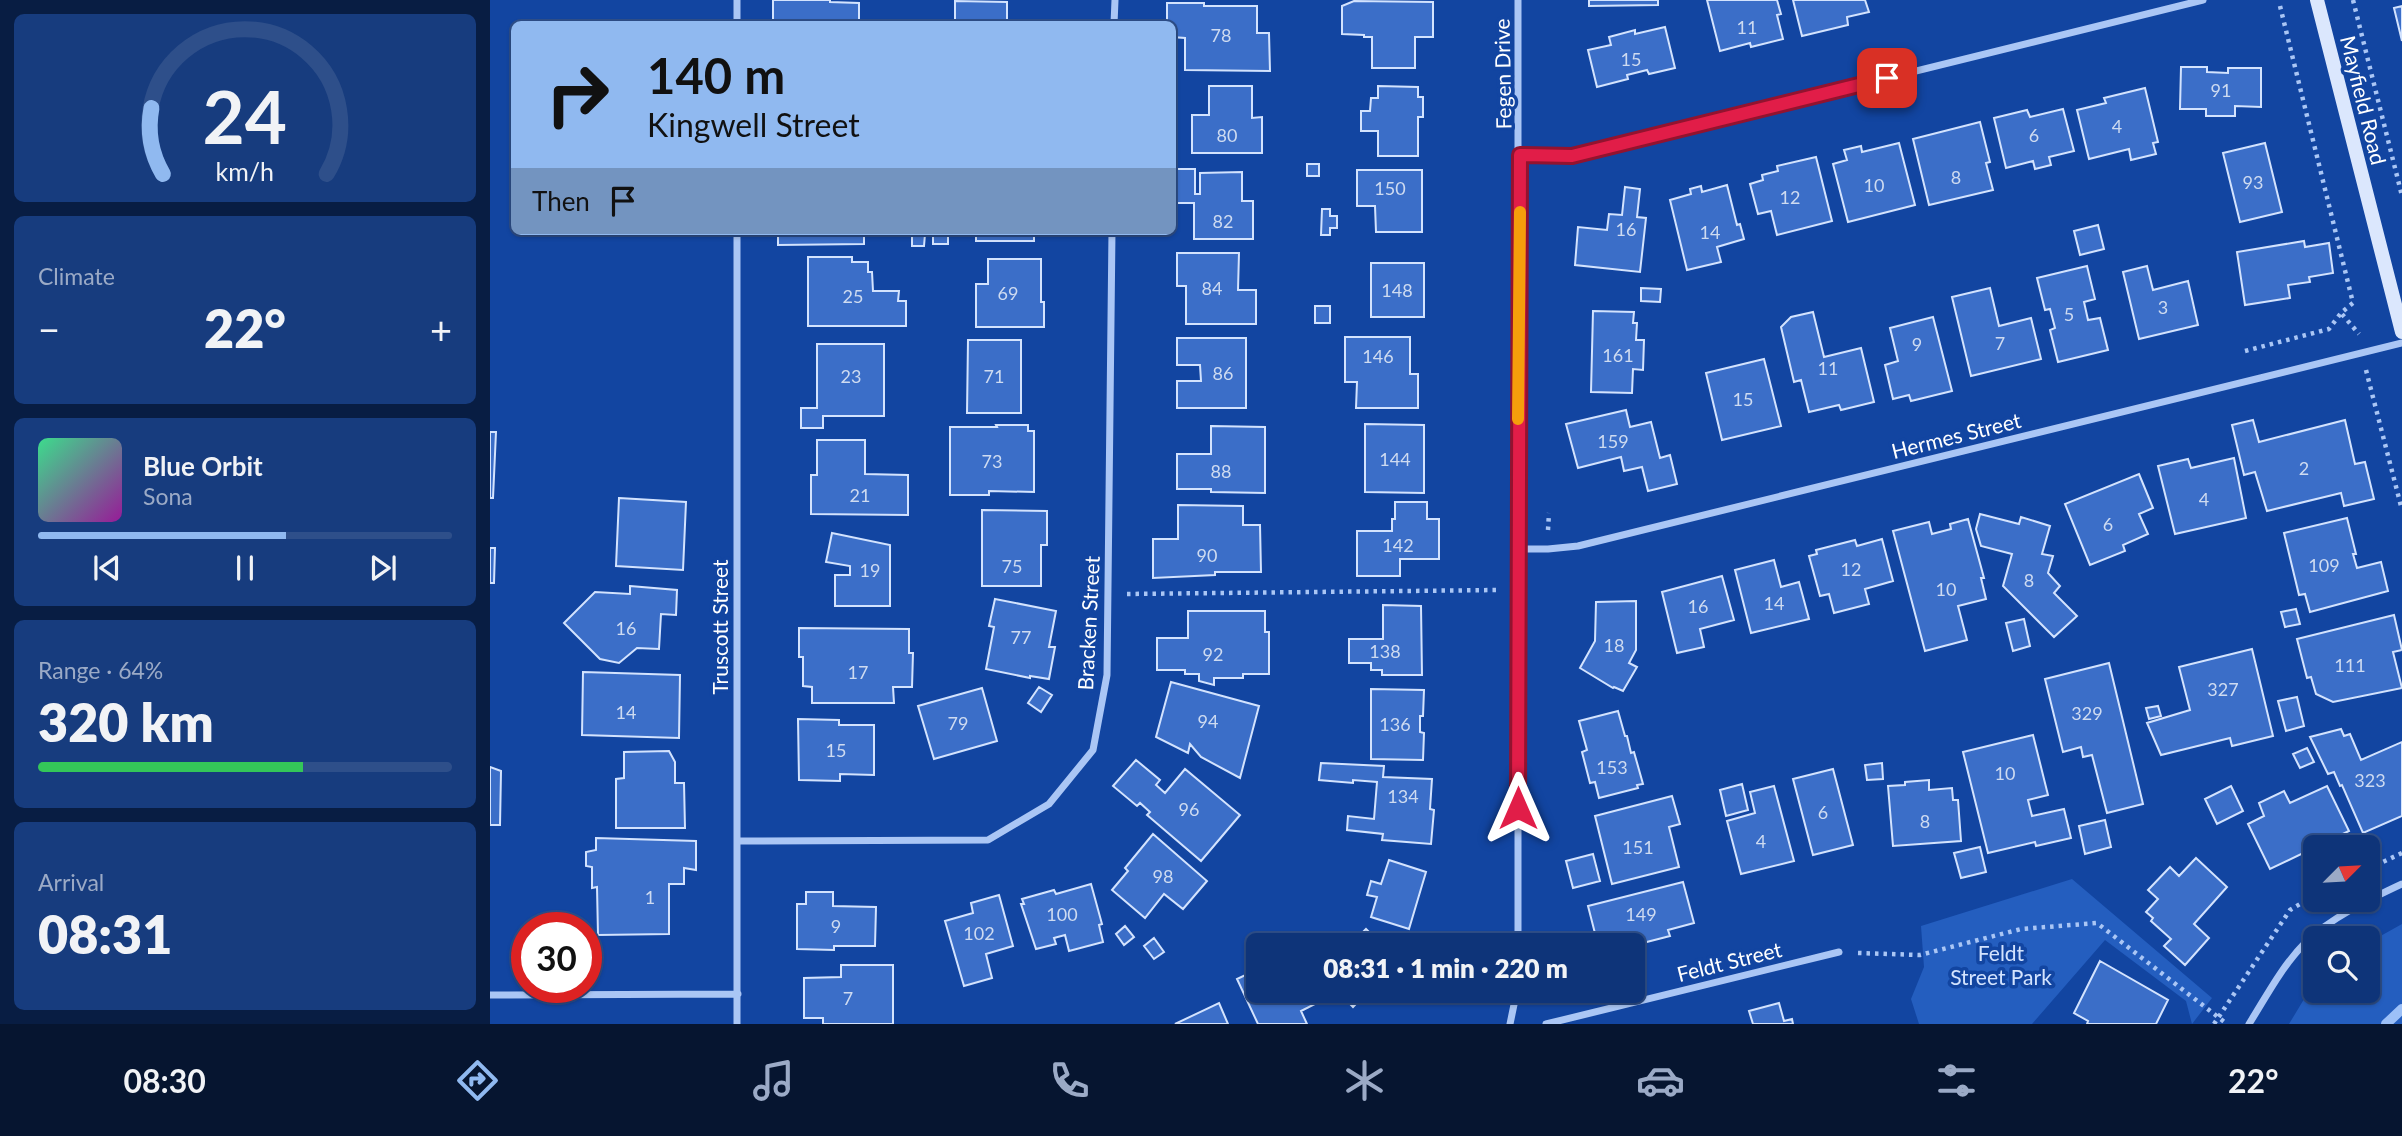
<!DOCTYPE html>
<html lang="en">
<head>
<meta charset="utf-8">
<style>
	:root { --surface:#0e3479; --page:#173c7e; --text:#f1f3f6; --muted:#9baac6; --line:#2e4f8a; --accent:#90b9f0 }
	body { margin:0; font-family:Lato,sans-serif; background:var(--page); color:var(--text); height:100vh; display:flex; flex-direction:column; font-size:26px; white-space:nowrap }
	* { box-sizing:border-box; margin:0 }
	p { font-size:23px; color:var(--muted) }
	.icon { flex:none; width:38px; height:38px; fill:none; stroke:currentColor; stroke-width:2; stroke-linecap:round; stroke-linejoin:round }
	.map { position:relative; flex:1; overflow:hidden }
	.details { display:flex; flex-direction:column; gap:14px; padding:14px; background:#081d43; width:490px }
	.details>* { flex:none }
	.guide { position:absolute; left:21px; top:21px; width:665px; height:214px; border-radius:10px; box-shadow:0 2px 5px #0004,0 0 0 2px var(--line); background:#90b9f0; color:#111; overflow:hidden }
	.needle { width:46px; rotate:66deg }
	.buttons { position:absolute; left:1813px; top:835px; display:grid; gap:14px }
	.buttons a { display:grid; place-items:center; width:77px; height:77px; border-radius:10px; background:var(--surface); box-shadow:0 2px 5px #0004,0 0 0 2px var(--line); font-size:35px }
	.speed { position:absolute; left:21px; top:912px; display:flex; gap:14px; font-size:35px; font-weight:700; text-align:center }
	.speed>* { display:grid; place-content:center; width:91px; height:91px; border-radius:50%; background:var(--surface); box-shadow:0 2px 5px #0004,0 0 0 2px var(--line); line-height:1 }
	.speed .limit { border:10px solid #d22; background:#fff; color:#111 }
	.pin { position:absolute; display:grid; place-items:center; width:60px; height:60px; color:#fff; margin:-30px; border-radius:14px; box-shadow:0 4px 10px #0006 }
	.me { position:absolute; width:77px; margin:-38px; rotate:0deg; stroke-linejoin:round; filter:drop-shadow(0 0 5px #0008) }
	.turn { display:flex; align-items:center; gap:24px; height:147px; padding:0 21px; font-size:32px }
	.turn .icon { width:91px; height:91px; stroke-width:2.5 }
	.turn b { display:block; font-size:49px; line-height:60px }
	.then { display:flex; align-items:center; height:66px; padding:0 21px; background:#0003; gap:14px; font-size:26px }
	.big { font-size:52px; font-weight:800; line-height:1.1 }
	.details .card { flex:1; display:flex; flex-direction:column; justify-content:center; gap:10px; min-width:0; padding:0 24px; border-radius:10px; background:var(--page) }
	.details .dial { align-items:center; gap:0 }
	.dial svg { height:182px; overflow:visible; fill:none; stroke:var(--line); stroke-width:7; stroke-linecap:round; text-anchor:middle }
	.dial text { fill:var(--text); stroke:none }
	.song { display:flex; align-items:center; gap:21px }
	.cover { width:84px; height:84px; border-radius:10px; background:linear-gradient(135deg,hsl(150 70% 55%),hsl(300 70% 35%)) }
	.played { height:7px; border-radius:4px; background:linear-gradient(90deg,var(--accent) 60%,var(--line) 60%) }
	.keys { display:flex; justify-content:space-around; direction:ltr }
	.heat { display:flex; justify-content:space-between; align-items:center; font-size:38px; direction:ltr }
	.charge { height:10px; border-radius:5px; background:linear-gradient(90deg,#34c759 64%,var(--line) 0) }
	.trip { position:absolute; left:756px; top:933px; width:399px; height:70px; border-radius:10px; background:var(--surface); box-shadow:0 2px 5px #0004,0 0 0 2px var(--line); font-weight:800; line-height:70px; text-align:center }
	.tab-bar { display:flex; height:112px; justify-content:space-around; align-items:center; background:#061530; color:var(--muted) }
	.tab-bar .icon { width:49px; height:49px }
	.tab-bar .active { color:var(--accent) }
	.tab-bar b { font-size:32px; color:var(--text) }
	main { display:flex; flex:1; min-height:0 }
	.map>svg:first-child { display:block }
</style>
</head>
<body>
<main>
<section class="details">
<div class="card dial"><svg viewBox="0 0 100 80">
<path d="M14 69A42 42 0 1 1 86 69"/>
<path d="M14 69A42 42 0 0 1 9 40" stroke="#90b9f0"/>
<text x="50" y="56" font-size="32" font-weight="700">24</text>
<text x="50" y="72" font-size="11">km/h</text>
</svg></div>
<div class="card"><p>Climate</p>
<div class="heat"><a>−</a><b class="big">22°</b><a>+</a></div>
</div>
<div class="card">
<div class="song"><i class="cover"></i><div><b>Blue Orbit</b><p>Sona</p></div></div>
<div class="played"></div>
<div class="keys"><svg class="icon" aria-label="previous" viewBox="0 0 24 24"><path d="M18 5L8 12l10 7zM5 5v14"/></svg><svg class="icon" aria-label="pause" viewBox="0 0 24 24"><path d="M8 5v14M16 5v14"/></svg><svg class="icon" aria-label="next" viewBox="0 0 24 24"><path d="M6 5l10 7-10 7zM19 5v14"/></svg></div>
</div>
<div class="card"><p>Range · 64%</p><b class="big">320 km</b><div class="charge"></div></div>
<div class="card"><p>Arrival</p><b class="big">08:31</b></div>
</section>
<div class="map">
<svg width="1912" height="1024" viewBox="0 0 1912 1024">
	<rect width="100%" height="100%" fill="#1245a1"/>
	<!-- green -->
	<path fill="#245ebf" d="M1582,879l140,119 -20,26 -6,-23 -81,-61 -73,84h-113l-8,-25 13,-32 -3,-41z
		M1912,924v100h-113l26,-43v9h53v-47z"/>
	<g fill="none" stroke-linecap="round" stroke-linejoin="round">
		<!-- stream -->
		<path stroke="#9cc0f8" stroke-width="10" d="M1896,1024l16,-15"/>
	</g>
	<!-- building -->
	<path fill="#3b6ec8" stroke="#d3e3fe" stroke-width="2" d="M283,0h57v2l29,1v21h-48v-4h-38z
		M1099,0h69v5l-69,1z
		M1217,0h70l4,14 -4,1 6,24 -32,8 -1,-4 -30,8z
		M1303,0h72l4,12 -22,5 1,8 -46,11z
		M465,1l52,1v22h-52z
		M864,1l79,1v35h-18v31h-43v-31h-8v-2l-22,-1v-28z
		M677,3h37v3h53v27h12l1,38 -85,-1v-32l-13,-1v-13h-5z
		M1912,6v35l-8,-33z
		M1175,27l10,41 -26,6 -2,-4 -20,5 1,4 -31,8 -9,-37 23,-5 -2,-8 26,-7v4z
		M1691,67h26v5l21,1v-5h33v39l-26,-1v10h-29v-7h-26z
		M719,86h43v32l10,-1v36h-70v-38h17z
		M888,86l40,1v10h5v20h-5v39h-40v-25h-17v-20h9l1,-13h7z
		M1655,88l13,54 -5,1 3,11 -25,6 -2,-11 -40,10 -12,-49 29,-7 -2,-5z
		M1573,109l11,42 -25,6 2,8 -16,4 -2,-8 -27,7 -12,-50 33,-8 3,7z
		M1490,122l10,40 -4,1 7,27 -64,15 -16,-66z
		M1409,143l16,62 -67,17 -15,-58 14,-4 -3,-10 17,-4 1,6z
		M1775,143l17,69 -42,10 -17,-69z
		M1326,157l16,64 -55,14 -6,-24 -13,3 -8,-30 13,-4 -1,-5 16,-4 -1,-5z
		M817,164h12v12h-12z
		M682,169h23v25h5v-21l42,-1v29h11v38h-59v-36h-22z
		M867,170h65v62h-46l-1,-26h-18z
		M1237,185l10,40 3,-1 4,15 -27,8 4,15 -34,8 -17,-70 21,-6 -1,-5 11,-3 1,6z
		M1135,187l15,2 -3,28 9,1 -6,54 -65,-7 3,-38 29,3 2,-16 13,1z
		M832,209h8v7h7v12h-7v7h-9z
		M1608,225l6,24 -24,6 -6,-24z
		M288,231h86v13l-86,1z
		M443,231h15v13h-15z
		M486,231h58v10h-58z
		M422,234h13l-1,12h-12z
		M1814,241l1,6 24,-4 4,30 -24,4 1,5 -22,3 2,13 -45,7 -8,-53z
		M687,253h62l-1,37h18v34h-70v-38h-9z
		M318,257h44v5h16v10h4l1,19h26l-1,10h8v25h-98z
		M498,259h53v43h3v25h-68v-43h12z
		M881,263h53v54h-53z
		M1597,266l8,33 -11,3 4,18 12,-2 8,32 -50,12 -8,-32 5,-2 -5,-19 -5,1 -8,-32z
		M1657,266l6,24 35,-9 10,44 -59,14 -16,-67z
		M1151,288l20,1 -1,13 -19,-1z
		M1500,288l9,38 32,-8 10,41 -70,17 -19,-79z
		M825,306h15v17h-15z
		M1103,311l41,1 -1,11h4l-1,17h8l-1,30 -10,-1 -1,24 -41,-1z
		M1323,312l11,45 37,-9 13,54 -33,8 -2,-5 -30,7 -8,-32 -7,2 -13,-55 10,-10z
		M1443,317l19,74 -41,10 -2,-6 -16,4 -8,-34 13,-4 -8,-33z
		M855,337h65v37h8v34h-62l1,-26h-12z
		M687,338h69v70h-69v-27h24l-1,-16h-23z
		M478,340h53v73h-54z
		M327,344h67v72h-61v12h-22v-20h16z
		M1274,359l17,67 -59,14 -16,-67z
		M1136,410l4,17 21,-5 9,36 10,-3 7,29 -29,7 -6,-24 -18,4 -3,-14 -43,11 -12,-44z
		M1763,420l6,22 86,-22 10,44 10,-2 9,37 -30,7 -3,-13 -74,18 -12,-39 -11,3 -12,-50z
		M875,424l59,1v68l-59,-1z
		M506,425h32v6h6v61l-45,-1v4h-39v-68h47z
		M721,426l54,1v66l-54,-1v-3h-34v-35h34z
		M0,432h6l-3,66h-3z
		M327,440h48v34l43,1v40l-97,-1v-39h6z
		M1744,458l12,60 -71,16 -17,-68 30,-7 3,9z
		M1649,474l14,34 -14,6 9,20 -25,11 2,6 -35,14 -25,-61z
		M129,498l67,4 -3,68 -67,-4z
		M905,502h32v17h12v40h-39v17h-43v-45h35v-12h3z
		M688,505l65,1v19h17l1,47h-46v3l-62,3v-39h25z
		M492,510l65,1v34h-6v41h-59z
		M1490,514l39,10 2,-7 29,9 -8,28 11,2 -5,17 12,13 -6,7 23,23 -23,21 -51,-51 9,-32 -31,-8 -5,-17z
		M1857,518l9,36h-3l4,14 24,-6 7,29 -78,21 -5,-18 -6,1 -15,-62z
		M1478,519l16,59h-3l5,21 -28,7 9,34 -42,11 -32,-120 36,-9 3,12 19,-5 -1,-5z
		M342,533l58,12v61h-55v-31h15v-9l-24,-4z
		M1392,539l11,42 -28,8 4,15 -35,9 -5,-19 -9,2 -11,-40 8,-2 -1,-4 39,-10 2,6z
		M0,548h5l-1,35h-4z
		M1284,560l7,27 18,-5 10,37 -58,14 -16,-63z
		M1232,576l12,44 -34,9 4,18 -27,6 -15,-61z
		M140,586l47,4 -1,25 -15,-1 -2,35 -22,-1 -18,15 -19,-4 -36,-36 31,-31 35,2z
		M505,599l61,12 -7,36h6l-6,32 -19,-3v2l-44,-9 8,-42 -5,-1z
		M1146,601v49l-7,13 8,4 -14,24 -9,-4 -1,1 -33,-20 15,-27 1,-39z
		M893,605l38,1 1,69h-40v-5h-11v-7h-22v-24h34z
		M1806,609l4,15 -15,3 -4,-15z
		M698,611h77v21h4v42h-26v4h-29v7l-15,-4v-7h-14v-4h-28v-32h31z
		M1904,615l8,35 -9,2 9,36 -69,14 -17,-8 -5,-17 -4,1 -10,-39z
		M1534,619l6,27 -17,5 -7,-28z
		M309,628l110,1v24h4l-1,34h-19l1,16h-82v-16l-9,-1v-29h-4z
		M1762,649l21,87 -41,10 -2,-8 -69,17 -14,-32 43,-13 -11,-43z
		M1619,663l34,141 -36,9 -15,-58 -9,2 -2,-10 -18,5 -18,-73z
		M93,672l97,3 -1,63 -97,-3z
		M681,682l88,24 -19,72 -39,-21 -11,-13 -2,9 -32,-16z
		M549,687l13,8 -11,17 -13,-9z
		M492,688l15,53 -63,18 -16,-53z
		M881,689l53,1 -1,26h-3v16l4,1 -1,27 -52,-1z
		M1807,697l7,29 -18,5 -8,-30z
		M1668,706l3,10 -12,3 -3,-11z
		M1128,711l7,25h2l4,17 3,-1 9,32 -6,1 1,3 -39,10 -4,-16 -5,1 -8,-31 5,-2 -8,-29z
		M308,719l41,1v5h35v50l-34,-1v7l-41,-1z
		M1851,729l3,7 6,-2 11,26 41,-18v74l-39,17 -21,-48 -2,1 -6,-14 -6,2 -18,-37z
		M1543,735l15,60 -20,5 4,16 32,-7 7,29 -35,8 -1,-4 -47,11 -25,-101z
		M1817,748l7,14 -14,6 -7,-14z
		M179,751l6,11v21h9l1,45h-69v-49l8,-1v-26z
		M646,760l24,20 -4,5 9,8 20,-24 55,46 -39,46 -54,-46 3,-3 -10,-9 -3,3 -24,-20z
		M831,763l63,3 -1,11 49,2 -2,30 4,1 -3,34 -49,-4 1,-6 -36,-4 1,-14 26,3 3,-37 -24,-2v3l-34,-3z
		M1392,763l1,16 -16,1 -2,-15z
		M0,767l11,4 -1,54h-10z
		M1343,769l20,76 -40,10 -20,-76z
		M1439,780v10l23,-2 1,12h5l3,41 -68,5 -5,-60 17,-1v-3z
		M1252,784l6,26 -22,6 -6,-26z
		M1284,786l20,75 -53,13 -14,-53 28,-8 -5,-21z
		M1741,786l12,25 -26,13 -12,-25z
		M1837,786l22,45 -79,38 -22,-45 16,-8 -5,-13 25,-12 6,12z
		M1182,796l8,28 -11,3 10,40 -67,17 -17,-68z
		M1615,820l6,27 -26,7 -6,-28z
		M663,834l54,47 -24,28 -19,-15 -19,24 -33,-28 16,-19 -3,-3z
		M106,838l100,3v29l-12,-2v16h-15v50l-71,1 -1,-48 -5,1v-21l-6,-1v-14l10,-2z
		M1490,847l6,25 -25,6 -7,-25z
		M1103,854l7,27 -27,7 -7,-27z
		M1706,858l31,29 -33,37 15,14 -24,27 -21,-19 7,-7 -20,-18 2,-3 -7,-6 12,-13 -10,-9 22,-23 9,9z
		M899,860l37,12 -17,57 -38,-12 6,-20 -10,-2 4,-14 10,3z
		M1193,882l11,41 -26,7 2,6 -35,9 -2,-7 -35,7 -10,-39z
		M601,884l11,40 -3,1 4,17 -34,9 -4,-16 -11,3 2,6 -20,5 -15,-45h3l-2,-5 32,-9 2,4z
		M316,892h27v14l43,1 -1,39h-41v4l-37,-1v-45h9z
		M509,895l14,51 -27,8 6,24 -28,8 -19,-65 28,-8 -2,-10z
		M635,926l9,11 -10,8 -8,-11z
		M876,929l16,16h-32z
		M664,938l10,14 -10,7 -10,-13z
		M1610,961l68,39 -12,24h-69l1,-3 -14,-8z
		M351,965h52v59h-70v-6h-19v-40l37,-1z
		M768,969v21h54l9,11 -20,10 6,13h-49l-21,-45z
		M847,990h32l-16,17z
		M729,1003l9,21h-53z
		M1289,1003l5,18 8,-2 1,5h-40l-4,-13z"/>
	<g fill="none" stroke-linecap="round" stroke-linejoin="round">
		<!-- path -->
		<path stroke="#aac6f5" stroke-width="4.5" stroke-dasharray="3.5 5" stroke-linecap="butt" d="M1863,0l49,196
			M1790,6l73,297 -12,10 18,21
			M1755,351l84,-22 12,-16
			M1876,370l36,140
			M1058,530l1,-17
			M637,594l372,-4
			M1878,869l34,-16
			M1368,953l62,2 101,-26 76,-6 130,101
			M1724,1024l76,-114 25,-15"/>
		<!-- street -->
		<path stroke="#aac6f5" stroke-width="7" d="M247,24v-24
			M624,24l1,-24
			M1030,155l52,1 631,-156
			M247,231v793
			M1028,549h30l30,-3 824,-203
			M247,841l251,-1 61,-36 44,-54 14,-75 5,-444
			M1028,945v-945
			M0,995l248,-1
			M1020,1024l7,-34
			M1056,1024l293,-72
			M1759,1024c17,-27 33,-58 56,-81 25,-25 65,-44 97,-59"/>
		<!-- secondary -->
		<path stroke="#dbe7fd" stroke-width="14" d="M1827,0l85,332"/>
	</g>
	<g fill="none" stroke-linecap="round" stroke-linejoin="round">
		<!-- route casing -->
		<g stroke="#92132f" stroke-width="18">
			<path id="route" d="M1028,808l2,-653 52,1 315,-78"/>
		</g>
		<!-- route -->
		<use href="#route" stroke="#e11d48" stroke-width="12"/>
		<!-- slow -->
		<path stroke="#f59e0b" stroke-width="12" d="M1028,419l2,-207"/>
	</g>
	<g text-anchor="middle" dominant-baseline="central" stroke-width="7" stroke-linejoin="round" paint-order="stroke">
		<!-- number labels -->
		<g font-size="18" fill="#cedbf1">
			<text x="1257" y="27">11</text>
			<text x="731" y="35">78</text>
			<text x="1141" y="59">15</text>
			<text x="1731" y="90">91</text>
			<text x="1627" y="126">4</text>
			<text x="737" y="135">80</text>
			<text x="1544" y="135">6</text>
			<text x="1466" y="177">8</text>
			<text x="1763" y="182">93</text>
			<text x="1384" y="185">10</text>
			<text x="900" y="188">150</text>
			<text x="1300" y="197">12</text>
			<text x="733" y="221">82</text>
			<text x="1136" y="229">16</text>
			<text x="1220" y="232">14</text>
			<text x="722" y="288">84</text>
			<text x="907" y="290">148</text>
			<text x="518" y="293">69</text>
			<text x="363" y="296">25</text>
			<text x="1673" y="307">3</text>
			<text x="1579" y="314">5</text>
			<text x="1510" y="343">7</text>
			<text x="1427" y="344">9</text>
			<text x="1128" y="355">161</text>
			<text x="888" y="356">146</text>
			<text x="1338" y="368">11</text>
			<text x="733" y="373">86</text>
			<text x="361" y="376">23</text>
			<text x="504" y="376">71</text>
			<text x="1253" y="399">15</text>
			<text x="1123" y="441">159</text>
			<text x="905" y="459">144</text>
			<text x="502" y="461">73</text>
			<text x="1814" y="468">2</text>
			<text x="731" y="471">88</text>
			<text x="370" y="495">21</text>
			<text x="1714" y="499">4</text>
			<text x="1618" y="524">6</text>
			<text x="908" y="545">142</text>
			<text x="717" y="555">90</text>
			<text x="1834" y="565">109</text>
			<text x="522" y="566">75</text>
			<text x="1361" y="569">12</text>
			<text x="380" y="570">19</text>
			<text x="1539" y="580">8</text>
			<text x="1456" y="589">10</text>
			<text x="1284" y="603">14</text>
			<text x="1208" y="606">16</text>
			<text x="136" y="628">16</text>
			<text x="531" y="637">77</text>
			<text x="1124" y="645">18</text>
			<text x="895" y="651">138</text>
			<text x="723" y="654">92</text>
			<text x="1860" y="665">111</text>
			<text x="368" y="672">17</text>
			<text x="1733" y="689">327</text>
			<text x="136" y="712">14</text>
			<text x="1597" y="713">329</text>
			<text x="718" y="721">94</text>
			<text x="468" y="723">79</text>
			<text x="905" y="724">136</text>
			<text x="346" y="750">15</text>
			<text x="1122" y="767">153</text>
			<text x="1515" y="773">10</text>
			<text x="1880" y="780">323</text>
			<text x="913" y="796">134</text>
			<text x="699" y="809">96</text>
			<text x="1333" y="812">6</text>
			<text x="1435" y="821">8</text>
			<text x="1271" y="841">4</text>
			<text x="1148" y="847">151</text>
			<text x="673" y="876">98</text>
			<text x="160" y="897">1</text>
			<text x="572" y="914">100</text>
			<text x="1151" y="914">149</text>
			<text x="346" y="926">9</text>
			<text x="489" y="933">102</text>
			<text x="358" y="998">7</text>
		</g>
		<!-- street labels -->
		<g font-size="21" fill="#fff" stroke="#1245a1">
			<text transform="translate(1012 74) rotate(-91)">Fegen Drive</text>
			<text transform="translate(1874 100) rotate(76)">Mayfield Road</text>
			<text transform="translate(1466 435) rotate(-14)">Hermes Street</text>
			<text transform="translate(598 623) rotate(-87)">Bracken Street</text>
			<text transform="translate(229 627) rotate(-90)">Truscott Street</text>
			<text transform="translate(1239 961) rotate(-14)">Feldt Street</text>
		</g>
		<!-- park labels -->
		<g font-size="21" fill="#d3e3fe" stroke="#1245a1">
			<text x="1511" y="952">Feldt<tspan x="1511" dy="24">Street Park</tspan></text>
		</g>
	</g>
</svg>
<div class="buttons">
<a><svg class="needle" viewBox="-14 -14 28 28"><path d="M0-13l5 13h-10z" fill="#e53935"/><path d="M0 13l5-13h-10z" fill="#9baac6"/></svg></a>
<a><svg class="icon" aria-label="search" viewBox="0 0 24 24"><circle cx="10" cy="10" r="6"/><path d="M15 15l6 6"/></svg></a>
</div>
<div class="speed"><div class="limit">30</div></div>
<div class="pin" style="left:1397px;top:78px;background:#d93025"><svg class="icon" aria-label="arrive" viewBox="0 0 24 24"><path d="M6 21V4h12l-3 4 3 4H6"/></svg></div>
<svg class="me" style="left:1028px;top:808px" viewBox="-20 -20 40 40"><path d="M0-17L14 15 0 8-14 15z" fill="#e11d48" stroke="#fff" stroke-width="4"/></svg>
<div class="trip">08:31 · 1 min · 220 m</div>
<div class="guide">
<div class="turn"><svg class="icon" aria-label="right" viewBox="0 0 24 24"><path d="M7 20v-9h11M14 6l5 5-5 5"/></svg><div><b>140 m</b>Kingwell Street</div></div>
<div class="then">Then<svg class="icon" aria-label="arrive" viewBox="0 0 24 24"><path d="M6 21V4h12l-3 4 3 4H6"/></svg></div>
</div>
</div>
</main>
<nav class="tab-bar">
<b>08:30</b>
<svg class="icon active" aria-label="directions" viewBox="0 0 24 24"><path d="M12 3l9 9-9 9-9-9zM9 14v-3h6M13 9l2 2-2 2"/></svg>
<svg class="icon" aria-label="music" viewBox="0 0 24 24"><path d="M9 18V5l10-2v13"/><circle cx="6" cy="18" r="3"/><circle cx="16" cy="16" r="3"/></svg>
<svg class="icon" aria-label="phone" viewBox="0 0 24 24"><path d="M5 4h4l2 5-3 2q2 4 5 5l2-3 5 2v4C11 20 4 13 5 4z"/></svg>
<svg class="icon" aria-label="climate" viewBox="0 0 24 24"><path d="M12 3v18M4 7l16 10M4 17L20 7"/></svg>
<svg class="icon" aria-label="car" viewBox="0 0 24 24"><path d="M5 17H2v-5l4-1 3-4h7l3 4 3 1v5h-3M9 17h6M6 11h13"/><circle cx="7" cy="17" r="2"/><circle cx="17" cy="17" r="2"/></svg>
<svg class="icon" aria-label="filters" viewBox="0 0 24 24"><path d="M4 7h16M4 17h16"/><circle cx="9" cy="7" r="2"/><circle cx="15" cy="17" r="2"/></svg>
<b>22°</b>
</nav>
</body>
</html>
